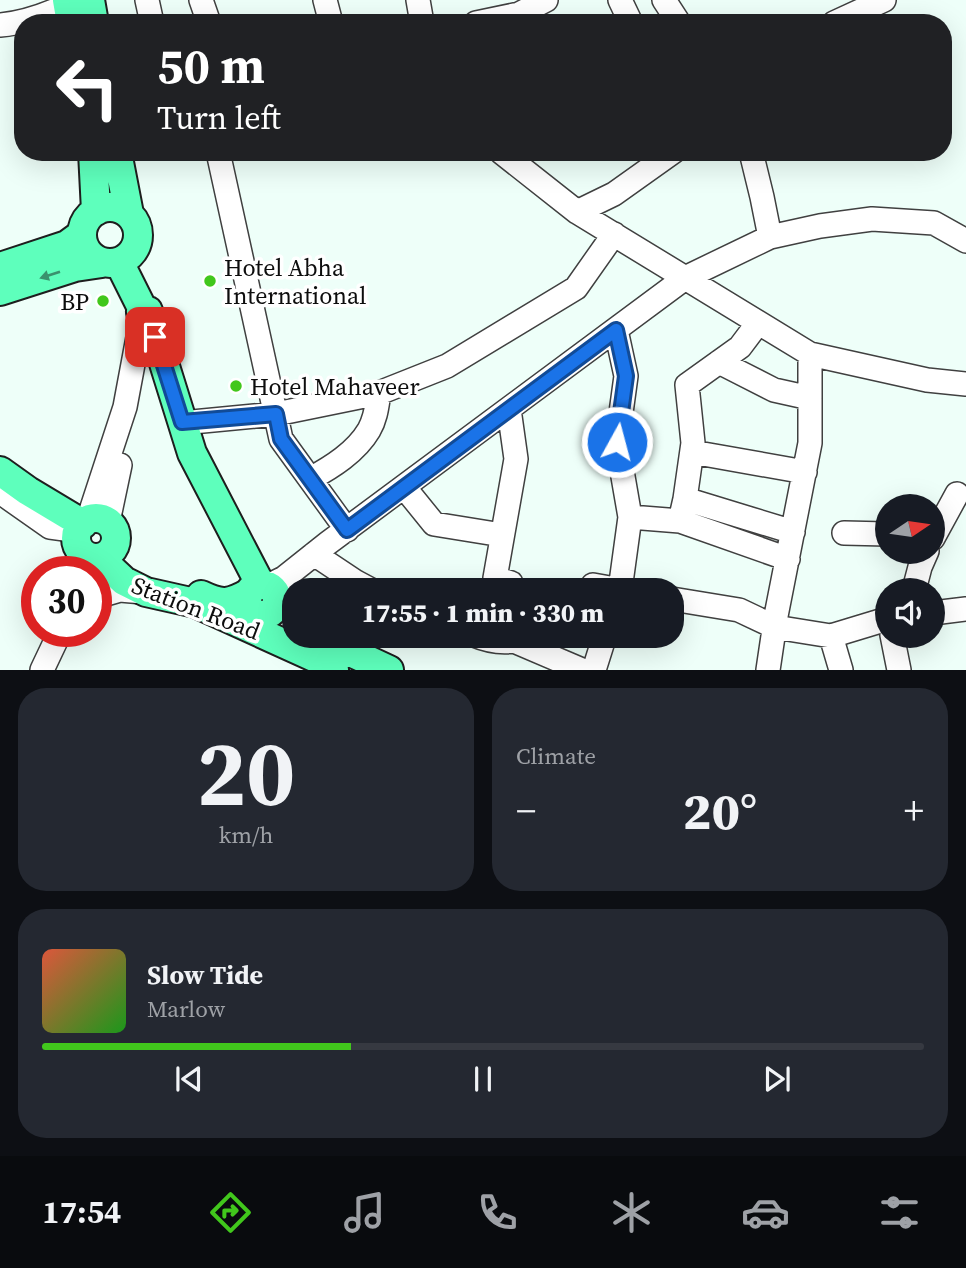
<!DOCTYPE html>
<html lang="en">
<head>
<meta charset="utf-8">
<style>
	:root { --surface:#171b24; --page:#242831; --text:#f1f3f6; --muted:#9ea1a6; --line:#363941; --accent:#41c71c }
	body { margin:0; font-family:"Source Serif 4",serif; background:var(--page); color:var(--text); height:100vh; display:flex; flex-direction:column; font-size:26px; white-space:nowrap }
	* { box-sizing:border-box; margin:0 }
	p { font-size:23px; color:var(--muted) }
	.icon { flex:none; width:38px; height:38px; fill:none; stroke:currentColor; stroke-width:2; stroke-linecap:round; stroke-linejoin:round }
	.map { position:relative; height:670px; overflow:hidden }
	.panel { display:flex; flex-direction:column; gap:18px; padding:18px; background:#0d0f14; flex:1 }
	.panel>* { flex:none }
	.top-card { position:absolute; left:14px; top:14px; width:938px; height:147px; border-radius:28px; box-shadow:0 7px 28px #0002; background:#202124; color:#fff; overflow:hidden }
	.needle { width:46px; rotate:77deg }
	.buttons { position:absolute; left:875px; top:494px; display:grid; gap:14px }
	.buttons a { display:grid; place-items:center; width:70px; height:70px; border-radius:50%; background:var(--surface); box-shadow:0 7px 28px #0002; font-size:35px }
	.speed { position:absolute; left:21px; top:556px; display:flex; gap:14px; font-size:35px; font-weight:700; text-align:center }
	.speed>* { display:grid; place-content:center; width:91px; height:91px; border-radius:50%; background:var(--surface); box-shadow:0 7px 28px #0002; line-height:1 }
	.speed .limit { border:10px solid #d22; background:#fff; color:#111 }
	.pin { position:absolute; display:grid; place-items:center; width:60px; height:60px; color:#fff; margin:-30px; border-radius:14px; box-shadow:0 4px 10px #0006 }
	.me { position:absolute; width:77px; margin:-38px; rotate:7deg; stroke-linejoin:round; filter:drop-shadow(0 0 5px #0008) }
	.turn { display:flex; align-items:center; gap:24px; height:147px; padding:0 28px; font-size:32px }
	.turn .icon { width:91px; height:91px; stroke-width:2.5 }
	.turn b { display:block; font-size:49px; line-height:60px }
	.big { font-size:52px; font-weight:800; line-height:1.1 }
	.panel .tile { flex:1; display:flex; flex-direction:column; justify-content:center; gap:10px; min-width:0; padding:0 24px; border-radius:28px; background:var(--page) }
	.panel .dial { align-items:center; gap:0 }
	.dial b { font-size:91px; line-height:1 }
	.song { display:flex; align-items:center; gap:21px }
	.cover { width:84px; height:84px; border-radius:10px; background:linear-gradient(135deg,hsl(10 70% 55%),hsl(120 70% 35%)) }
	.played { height:7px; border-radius:4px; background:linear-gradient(90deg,var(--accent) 35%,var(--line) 35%) }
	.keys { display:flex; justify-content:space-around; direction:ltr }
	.heat { display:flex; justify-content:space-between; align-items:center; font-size:38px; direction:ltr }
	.panel .tiles { flex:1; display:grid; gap:18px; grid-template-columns:1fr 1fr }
	.tile:last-child { grid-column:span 2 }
	.trip { position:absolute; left:282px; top:578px; width:402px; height:70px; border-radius:28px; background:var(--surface); box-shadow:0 7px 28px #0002; font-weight:800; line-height:70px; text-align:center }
	.menu { display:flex; height:112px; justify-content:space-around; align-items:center; background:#090b0e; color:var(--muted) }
	.menu .icon { width:49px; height:49px }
	.menu .on { color:var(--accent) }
	.menu b { font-size:32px; color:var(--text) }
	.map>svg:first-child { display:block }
</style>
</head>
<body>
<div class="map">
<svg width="966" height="670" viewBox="0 0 966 670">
	<rect width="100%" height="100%" fill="#eefff9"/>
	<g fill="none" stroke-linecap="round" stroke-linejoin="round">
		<!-- minor casing -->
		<g stroke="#404040" stroke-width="26">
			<path id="minor" d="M147,0l5,23
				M201,0l8,23
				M325,0l6,23
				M418,0l4,23
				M620,0l11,23
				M664,0l15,23
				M476,23l43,-9 27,-14
				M834,23l50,-23
				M0,25c24,-2 46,-10 67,-20
				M218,152l63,287 66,91
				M501,152l76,60 233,142 117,26 39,4
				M751,152l11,45 8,40
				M577,212l37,-18 59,-42
				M616,330l10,46 -9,66 13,75 50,4 5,-22 8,-56 -6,-58 53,-38 18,-24
				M719,362l55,28 36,8
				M509,409l7,50 -21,119 16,5 -1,7
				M182,423l94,-9 103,-21 68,-27 129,-78 38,-54
				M692,452l113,20
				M310,479c22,-12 46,-27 59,-49 7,-12 8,-25 10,-37
				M404,487l30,37 68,11
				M0,492l50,35 22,3
				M685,499l108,33
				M88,520l37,-113 17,-91
				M680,521l108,38
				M108,522l12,-57
				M844,533l43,1
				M933,538l24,-44
				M314,554l42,28 15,8
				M74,572l7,-13 -2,-9
				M593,585l28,5
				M268,586l16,-8 44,-35 357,-265 85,-41 50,-11 52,-7 62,4 32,18
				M620,590l10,-73
				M914,590l6,-23 7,-16
				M96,597l24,-7 23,2
				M672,599l67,11 36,17 56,9
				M933,613l33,-4
				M474,635c14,6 26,8 40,6
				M511,635l3,6 68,29
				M892,635l7,35
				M42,670l18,-38
				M594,670l11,-35
				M768,670l8,-54 34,-173v-89
				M841,670l-10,-34 56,-17"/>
		</g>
		<!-- major casing -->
		<g stroke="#1e1e1e" stroke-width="32">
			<path id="major" d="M67,0l4,23
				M90,0l4,23
				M93,152l3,59
				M117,152l12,62
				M82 235a28 28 0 1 1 56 0a28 28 0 1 1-56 0Z
				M119,262l24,48 -2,2 1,4 5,1 2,-3 -1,-3 -5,-1
				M0,267l67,-22 15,-11
				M0,291l75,-24 27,-4
				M149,315l43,138 65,125 5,7
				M0,471l28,20 55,33
				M76 538a20 20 0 1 1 40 0a20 20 0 1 1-40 0Z
				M105,556l3,10 16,15 22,11 49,11 121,55 18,12
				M247 600a15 15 0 1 1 30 0a15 15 0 1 1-30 0Z
				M201,595c21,10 28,9 48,-2
				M314,635l75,35"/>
		</g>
		<!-- minor -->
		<use href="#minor" stroke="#fff" stroke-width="23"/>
		<!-- major -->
		<use href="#major" stroke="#5effbc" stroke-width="28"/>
	</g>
	<!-- one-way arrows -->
	<defs><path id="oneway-solid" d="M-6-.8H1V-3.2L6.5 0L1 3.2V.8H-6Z" transform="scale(1.75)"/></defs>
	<use fill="#3a926d" href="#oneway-solid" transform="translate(50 275) rotate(162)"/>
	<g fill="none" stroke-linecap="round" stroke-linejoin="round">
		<!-- route casing -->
		<g stroke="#114b97" stroke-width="18">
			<path id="route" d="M155,337l27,85 94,-8 5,25 66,91 269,-200 10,46 -9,66"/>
		</g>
		<!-- route -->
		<use href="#route" stroke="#1a73e8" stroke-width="12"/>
	</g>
	<!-- markers -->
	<g fill="#41c71c" stroke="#fff" stroke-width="2.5">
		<circle cx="210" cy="281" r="7"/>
		<circle cx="103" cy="301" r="7"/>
		<circle cx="236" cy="386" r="7"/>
	</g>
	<g text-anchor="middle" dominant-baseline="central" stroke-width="7" stroke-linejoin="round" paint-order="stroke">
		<!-- poi labels -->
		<g font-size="24" fill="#0d0d0d" stroke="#fff" text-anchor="start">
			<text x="224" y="267">Hotel Abha<tspan x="224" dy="28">International</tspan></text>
			<text x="89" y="301" text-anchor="end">BP</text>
			<text x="250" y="386">Hotel Mahaveer</text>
		</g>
		<!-- street labels -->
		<g font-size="24" fill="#0d0d0d" stroke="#fff">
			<text transform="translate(196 608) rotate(21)">Station Road</text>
		</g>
	</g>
</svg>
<div class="buttons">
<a><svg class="needle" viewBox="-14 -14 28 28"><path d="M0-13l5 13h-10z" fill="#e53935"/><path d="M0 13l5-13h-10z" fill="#9ea1a6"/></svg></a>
<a><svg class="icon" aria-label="sound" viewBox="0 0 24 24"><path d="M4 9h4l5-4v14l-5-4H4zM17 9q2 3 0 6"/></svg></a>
</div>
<div class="speed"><div class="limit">30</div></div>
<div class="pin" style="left:155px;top:337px;background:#d93025"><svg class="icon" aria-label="arrive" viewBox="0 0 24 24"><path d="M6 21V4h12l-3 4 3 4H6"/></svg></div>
<svg class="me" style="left:617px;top:442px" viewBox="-20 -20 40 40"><circle r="17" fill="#1a73e8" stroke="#fff" stroke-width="3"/><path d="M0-11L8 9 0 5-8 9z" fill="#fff"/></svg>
<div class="trip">17:55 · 1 min · 330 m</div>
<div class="top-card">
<div class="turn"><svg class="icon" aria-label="left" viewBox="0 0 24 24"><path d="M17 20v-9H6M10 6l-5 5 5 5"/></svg><div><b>50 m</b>Turn left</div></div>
</div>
</div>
<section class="panel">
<div class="tiles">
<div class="tile dial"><b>20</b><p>km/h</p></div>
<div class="tile"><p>Climate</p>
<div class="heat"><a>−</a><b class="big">20°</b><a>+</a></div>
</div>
<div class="tile">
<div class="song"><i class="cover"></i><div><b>Slow Tide</b><p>Marlow</p></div></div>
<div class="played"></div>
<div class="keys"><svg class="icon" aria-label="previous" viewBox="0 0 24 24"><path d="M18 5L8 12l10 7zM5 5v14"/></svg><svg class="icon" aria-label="pause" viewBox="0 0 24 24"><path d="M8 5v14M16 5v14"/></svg><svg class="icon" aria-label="next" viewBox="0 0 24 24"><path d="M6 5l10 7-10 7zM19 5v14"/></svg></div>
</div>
</div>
</section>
<nav class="menu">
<b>17:54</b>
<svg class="icon on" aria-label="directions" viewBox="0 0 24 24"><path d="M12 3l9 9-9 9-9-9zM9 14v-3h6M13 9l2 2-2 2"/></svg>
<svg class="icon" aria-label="music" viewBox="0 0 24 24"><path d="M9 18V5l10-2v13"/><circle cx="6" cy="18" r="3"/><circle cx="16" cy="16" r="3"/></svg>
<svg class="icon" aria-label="phone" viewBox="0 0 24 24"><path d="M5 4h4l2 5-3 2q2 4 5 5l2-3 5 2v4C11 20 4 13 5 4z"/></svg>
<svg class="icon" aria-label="climate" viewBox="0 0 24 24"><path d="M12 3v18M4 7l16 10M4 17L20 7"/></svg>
<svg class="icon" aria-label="car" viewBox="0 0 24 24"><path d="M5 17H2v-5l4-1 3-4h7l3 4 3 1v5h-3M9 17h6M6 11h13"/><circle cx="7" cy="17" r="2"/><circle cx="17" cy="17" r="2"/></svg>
<svg class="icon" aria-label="filters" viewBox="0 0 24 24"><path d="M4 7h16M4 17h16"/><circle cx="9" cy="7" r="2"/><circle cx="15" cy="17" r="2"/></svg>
</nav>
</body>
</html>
